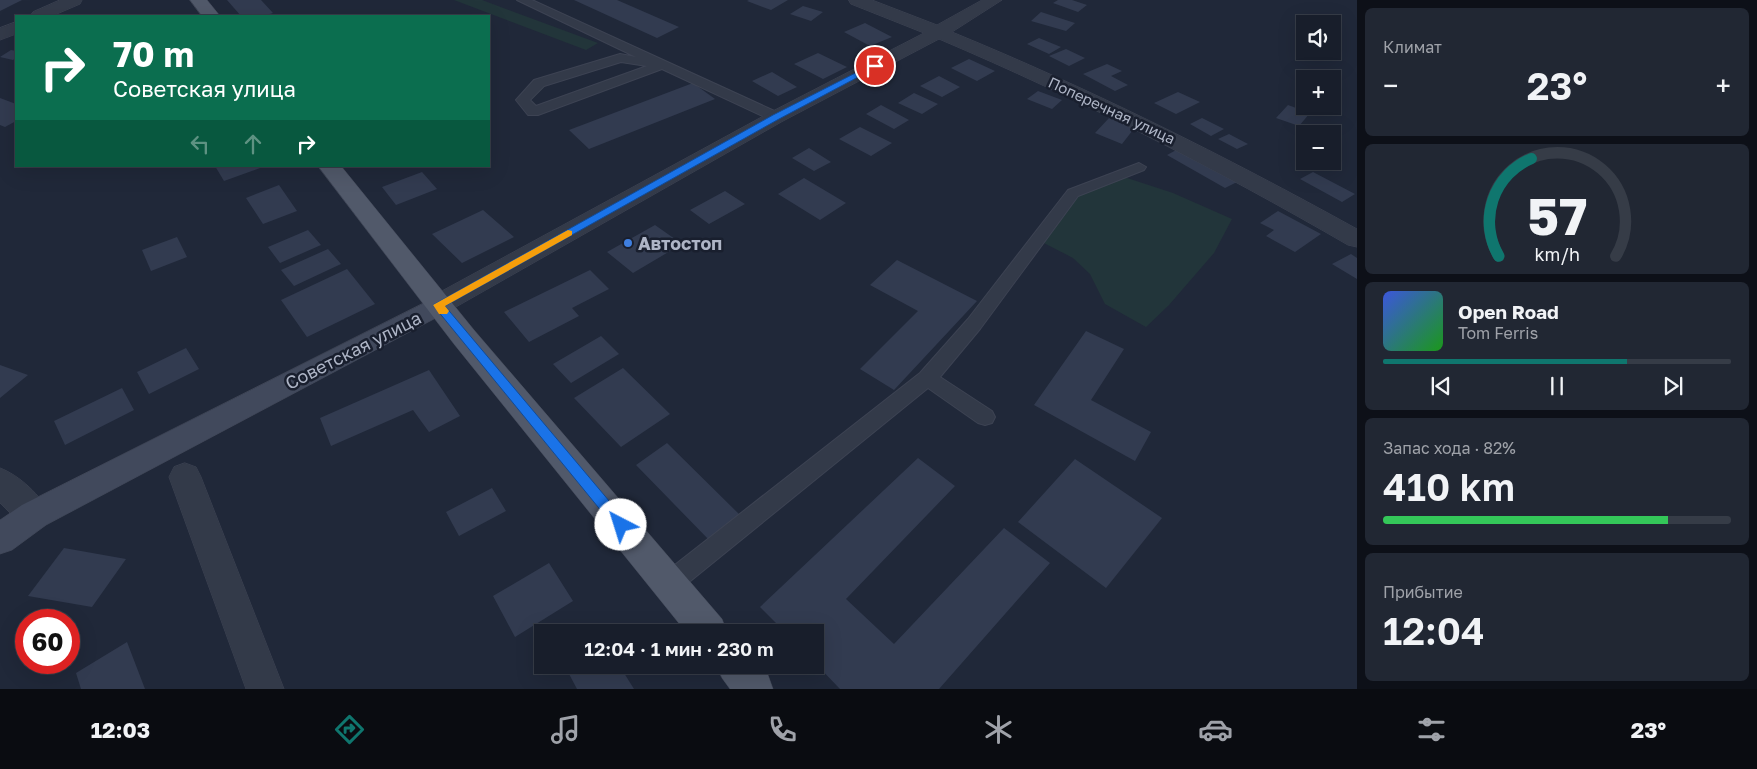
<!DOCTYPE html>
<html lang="ru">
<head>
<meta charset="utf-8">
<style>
	:root { --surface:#181e2b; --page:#212733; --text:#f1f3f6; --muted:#9fa2a9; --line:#363c47; --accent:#0f766e }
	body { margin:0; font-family:"Golos Text",sans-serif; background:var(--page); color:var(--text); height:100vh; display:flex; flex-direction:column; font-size:19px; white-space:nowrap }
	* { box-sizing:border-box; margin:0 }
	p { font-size:16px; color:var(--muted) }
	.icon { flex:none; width:28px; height:28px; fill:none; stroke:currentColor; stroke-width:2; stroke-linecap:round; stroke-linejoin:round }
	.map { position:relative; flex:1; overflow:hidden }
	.panel { display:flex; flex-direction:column; gap:8px; padding:8px; background:#0d1018; width:400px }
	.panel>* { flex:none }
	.top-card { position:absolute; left:15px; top:15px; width:475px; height:152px; border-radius:0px; box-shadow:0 5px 20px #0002,0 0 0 1px var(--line); background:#0b6e4f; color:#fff; overflow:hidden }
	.buttons { position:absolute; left:1296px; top:15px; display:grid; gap:10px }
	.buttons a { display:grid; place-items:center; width:45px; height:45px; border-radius:0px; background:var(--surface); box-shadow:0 5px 20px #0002,0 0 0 1px var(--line); font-size:25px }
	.speed { position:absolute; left:15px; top:609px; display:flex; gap:10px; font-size:25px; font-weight:700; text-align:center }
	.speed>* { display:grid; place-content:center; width:65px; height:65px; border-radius:50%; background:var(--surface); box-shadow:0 5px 20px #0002,0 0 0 1px var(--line); line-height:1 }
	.speed .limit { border:8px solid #d22; background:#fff; color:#111 }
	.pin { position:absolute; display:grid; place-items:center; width:42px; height:42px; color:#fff; margin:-21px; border:2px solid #fff; border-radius:50%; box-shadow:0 1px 5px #0007 }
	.me { position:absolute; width:55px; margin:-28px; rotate:320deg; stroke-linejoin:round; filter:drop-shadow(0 0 4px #0008) }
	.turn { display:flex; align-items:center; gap:18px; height:105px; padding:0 15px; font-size:22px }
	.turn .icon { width:65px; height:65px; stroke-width:2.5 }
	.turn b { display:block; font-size:35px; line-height:42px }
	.lanes { display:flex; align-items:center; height:48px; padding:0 15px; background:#0003; justify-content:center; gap:25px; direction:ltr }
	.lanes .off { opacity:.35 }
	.big { font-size:38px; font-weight:600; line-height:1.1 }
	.panel .card { flex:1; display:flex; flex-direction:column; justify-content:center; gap:8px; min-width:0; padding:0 18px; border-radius:8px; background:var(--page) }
	.panel .dial { align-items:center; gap:0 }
	.dial svg { height:130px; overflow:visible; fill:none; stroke:var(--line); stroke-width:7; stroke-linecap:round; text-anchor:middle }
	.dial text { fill:var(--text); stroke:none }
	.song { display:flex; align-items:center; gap:15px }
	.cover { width:60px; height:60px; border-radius:8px; background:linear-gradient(135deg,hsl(230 70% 55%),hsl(120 70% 35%)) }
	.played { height:5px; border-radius:2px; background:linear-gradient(90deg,var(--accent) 70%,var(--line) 70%) }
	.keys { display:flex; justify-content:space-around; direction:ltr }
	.heat { display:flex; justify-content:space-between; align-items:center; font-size:28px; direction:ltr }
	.charge { height:8px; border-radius:4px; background:linear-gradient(90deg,#34c759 82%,var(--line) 0) }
	.trip { position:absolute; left:534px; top:624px; width:290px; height:50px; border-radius:0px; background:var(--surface); box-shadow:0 5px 20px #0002,0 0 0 1px var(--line); font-weight:600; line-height:50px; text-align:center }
	.tab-bar { display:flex; height:80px; justify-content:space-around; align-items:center; background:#0a0c11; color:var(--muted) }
	.tab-bar .icon { width:35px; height:35px }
	.tab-bar .current { color:var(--accent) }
	.tab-bar b { font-size:22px; color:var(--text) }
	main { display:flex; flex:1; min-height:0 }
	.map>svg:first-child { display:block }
</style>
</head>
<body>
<main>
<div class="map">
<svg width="1357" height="689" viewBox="0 0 1357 689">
	<rect width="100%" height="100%" fill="#202839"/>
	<!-- green -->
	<path fill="#22353a" d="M454,0h28l116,43 -12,7z
		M1118,175l55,18 59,26 -18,34 -45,52 -23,22 -41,-23 -15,-30 -17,-16 -35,-18 35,-47z"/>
	<!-- building -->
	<path fill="#323b50" d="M0,0h22l-22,11z
		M227,0h34l12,13 -10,3h-22z
		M574,0h43l62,27 -22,11z
		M749,0h39l-17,10 -24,-9z
		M1058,0h14l15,5 -9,7 -25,-9z
		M803,6l20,6 -12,9 -21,-7z
		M1041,12l34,11 -9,8 -35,-10z
		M865,23l27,14 -22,9 -26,-14z
		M1039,38l22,9 -12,7 -22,-10z
		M1066,49l19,9 -16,8 -20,-10z
		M11,50l5,1v7l-3,2 -13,-3z
		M818,53l29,14 -24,12 -29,-15z
		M969,59l26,12 -18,10 -26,-13z
		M1107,64l15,7 -11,5 17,9 -13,6 -32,-17z
		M772,72l25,15 -19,9 -26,-15z
		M939,76l21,11 -18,10 -22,-11z
		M693,83l22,16 -126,50 -20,-19z
		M1038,91l24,9 -10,9 -25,-10z
		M1178,92l22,10 -24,12 -22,-11z
		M914,93l24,11 -16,10 -24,-11z
		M0,98l16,6v17l-11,6 -5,-2z
		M881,105l28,15 -15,9 -28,-15z
		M1288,105l22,8 -11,13 -23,-8z
		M1110,117l26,9 -14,18 -27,-11z
		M1202,118l22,11 -13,7 -21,-12z
		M860,127l32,16 -21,13 -32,-17z
		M1229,134l19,10 -11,5 -19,-10z
		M809,148l22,14 -17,9 -22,-13z
		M1180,148l59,33 -14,7 -58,-33z
		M215,166h44l1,2 -36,13z
		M422,172l15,17 -41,16 -14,-18z
		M1313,172l42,22 -13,8 -42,-23z
		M804,178l42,25 -26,17 -42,-26z
		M279,185l18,26 -34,13 -17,-26z
		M725,191l20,13 -36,20 -19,-14z
		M483,210l31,27 -52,26 -30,-29z
		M1278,211l43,23 -26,18 -29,-16 8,-6 -14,-7z
		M655,225l27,19 -49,29 -26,-21z
		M308,230l13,15 -41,18 -12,-16z
		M177,237l10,20 -36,14 -9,-21z
		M328,249l13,15 -47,22 -13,-16z
		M1351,254l6,4v21l-25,-15z
		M897,260l80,41 -83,89 -34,-21 58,-58 -48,-26z
		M347,269l28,35 -68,33 -26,-37z
		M590,270l19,19 -37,19 7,8 -50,26 -25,-30z
		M1086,331l38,18 -33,51 60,32 -16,29 -101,-56z
		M601,336l18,18 -48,29 -18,-19z
		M186,348l13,21 -50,25 -12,-22z
		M0,365l28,10 -28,23z
		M623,368l47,46 -49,33 -47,-49z
		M429,370l31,46 -31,16 -16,-22 -82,36 -11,-28z
		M122,388l12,22 -69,35 -11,-24z
		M667,443l75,74 -31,25 -75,-77z
		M918,458l37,28 -109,113 48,45 110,-116 46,35 -111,126h-99l-25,-26v-31h-30l-25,-25z
		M1075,459l87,59 -56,70 -88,-66z
		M492,488l14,23 -47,25 -13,-24z
		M64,548l62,11 -34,48 -64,-11z
		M549,563l24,38 -58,36 -22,-41z
		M127,642l18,47h-64l-5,-16z
		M578,665h41l15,24h-57l-9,-17z"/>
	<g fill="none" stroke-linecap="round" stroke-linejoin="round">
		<!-- lane casing -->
		<g stroke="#3d4353" stroke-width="2">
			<path id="lane" d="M517,0h15l249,114 2,3 -7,4 -5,-1 -109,-51 -124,46h-10l-12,-15 18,-20 86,-26 16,3zM621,62l26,4 -111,40 -6,-6 14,-14z
				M1139,163l7,4 -2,3 -66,26 -98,133 -40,48 52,34 3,6 -3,6 -7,2 -7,-2 -50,-35 -250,203 -8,3 -8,-3 -4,-8 4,-8 258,-202 48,-54 100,-129z"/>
		</g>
		<!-- street casing -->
		<g stroke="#3d4353" stroke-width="1">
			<path id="street" d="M60,0h22l-2,4 -28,12h-22l3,-4z
				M849,0h23l65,25 45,-25h20l-50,32c139,57 273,124 405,197v18l-9,-2c-133,-77 -268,-146 -409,-206l-156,82 -336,191 -9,2 -9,-2 -4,-7 4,-7 340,-185 155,-80 -73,-29z
				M16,22v12l-16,6v-12z
				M185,463l11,4 5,10 83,212h-38l-77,-212 5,-10z
				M0,468c19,7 42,28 50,47l-4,10 -12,5 -12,-5 -22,-22z"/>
		</g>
		<!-- secondary casing -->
		<g stroke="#3d4353" stroke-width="1">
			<path id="secondary" d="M438,296l9,2 4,7 -4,7 -401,213 -34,25 -12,4v-34l22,-15z"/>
		</g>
		<!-- primary casing -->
		<g stroke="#3d4353" stroke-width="1">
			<path id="primary" d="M190,0h17l13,16h-18z
				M318,166h23l133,164 248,289 5,13h-41l-232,-288z
				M716,665h43l9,10 5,14h-43l-8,-11z"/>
		</g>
		<!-- lane -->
		<use href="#lane" fill="#333a49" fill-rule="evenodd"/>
		<!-- street -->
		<use href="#street" fill="#333a49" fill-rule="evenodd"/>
		<!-- secondary -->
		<use href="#secondary" fill="#41495c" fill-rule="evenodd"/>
		<!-- primary -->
		<use href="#primary" fill="#51596a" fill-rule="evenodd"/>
	</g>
	<!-- route -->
	<path fill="#1a73e8" stroke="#114b97" d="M875,63l3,3 -1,1 -98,52 -334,187 181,215 2,4 -2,4 -5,2 -5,-2 -183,-224 340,-190z"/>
	<!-- slow -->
	<path fill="#f59e0b" d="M568,230l4,1v4l-127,71 4,5 -2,3h-8l-6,-9z"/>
	<!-- markers -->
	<circle fill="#3f7fe0" stroke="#191f2e" stroke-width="2" cx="628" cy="243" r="5"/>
	<g text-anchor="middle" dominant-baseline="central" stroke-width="5" stroke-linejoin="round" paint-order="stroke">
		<!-- far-street labels -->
		<g font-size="15" fill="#aeb5c6" stroke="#191f2e">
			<text transform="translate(1112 110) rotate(25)">Поперечная улица</text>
		</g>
		<!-- poi labels -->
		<g font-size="18" font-weight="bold" fill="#aeb5c6" stroke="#191f2e" text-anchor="start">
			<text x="638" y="243">Автостоп</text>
		</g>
		<!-- street labels -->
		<g font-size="18" fill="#aeb5c6" stroke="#191f2e">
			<text transform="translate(353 350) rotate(-27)">Советская улица</text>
		</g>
	</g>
</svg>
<div class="buttons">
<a><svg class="icon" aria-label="sound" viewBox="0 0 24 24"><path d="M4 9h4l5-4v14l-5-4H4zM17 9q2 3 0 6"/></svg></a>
<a>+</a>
<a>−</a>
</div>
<div class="speed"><div class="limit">60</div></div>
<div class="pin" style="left:875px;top:66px;background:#d93025"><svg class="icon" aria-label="arrive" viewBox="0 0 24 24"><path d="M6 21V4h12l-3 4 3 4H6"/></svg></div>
<svg class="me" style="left:621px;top:525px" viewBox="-20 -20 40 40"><circle r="19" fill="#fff"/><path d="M0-13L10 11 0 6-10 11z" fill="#1a73e8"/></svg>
<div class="trip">12:04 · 1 мин · 230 m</div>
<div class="top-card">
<div class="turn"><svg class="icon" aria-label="right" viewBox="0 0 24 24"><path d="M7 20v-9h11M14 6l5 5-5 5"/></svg><div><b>70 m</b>Советская улица</div></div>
<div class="lanes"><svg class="icon off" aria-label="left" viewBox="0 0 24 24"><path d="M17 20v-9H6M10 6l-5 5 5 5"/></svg><svg class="icon off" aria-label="ahead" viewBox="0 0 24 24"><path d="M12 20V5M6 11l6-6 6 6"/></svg><svg class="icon" aria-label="right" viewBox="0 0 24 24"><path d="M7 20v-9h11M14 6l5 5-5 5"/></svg></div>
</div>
</div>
<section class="panel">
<div class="card"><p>Климат</p>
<div class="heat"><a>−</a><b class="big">23°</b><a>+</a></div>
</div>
<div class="card dial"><svg viewBox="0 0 100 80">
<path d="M14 69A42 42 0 1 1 86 69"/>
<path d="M14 69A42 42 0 0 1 34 9" stroke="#0f766e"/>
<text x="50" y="56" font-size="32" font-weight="700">57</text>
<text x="50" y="72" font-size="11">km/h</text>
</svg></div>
<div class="card">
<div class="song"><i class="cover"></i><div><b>Open Road</b><p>Tom Ferris</p></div></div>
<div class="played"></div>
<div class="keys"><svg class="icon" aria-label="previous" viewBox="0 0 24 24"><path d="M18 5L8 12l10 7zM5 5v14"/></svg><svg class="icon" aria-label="pause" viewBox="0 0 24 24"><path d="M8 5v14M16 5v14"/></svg><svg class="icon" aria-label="next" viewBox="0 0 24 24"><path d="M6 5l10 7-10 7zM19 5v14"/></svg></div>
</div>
<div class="card"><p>Запас хода · 82%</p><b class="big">410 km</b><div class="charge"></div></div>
<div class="card"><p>Прибытие</p><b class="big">12:04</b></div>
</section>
</main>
<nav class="tab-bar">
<b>12:03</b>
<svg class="icon current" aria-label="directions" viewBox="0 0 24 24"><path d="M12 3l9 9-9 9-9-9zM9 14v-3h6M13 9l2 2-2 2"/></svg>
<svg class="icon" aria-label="music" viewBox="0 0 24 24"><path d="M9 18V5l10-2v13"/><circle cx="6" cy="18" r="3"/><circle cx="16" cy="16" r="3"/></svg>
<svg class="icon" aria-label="phone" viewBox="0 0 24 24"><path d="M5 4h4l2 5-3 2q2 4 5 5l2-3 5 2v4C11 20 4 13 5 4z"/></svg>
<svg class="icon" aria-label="climate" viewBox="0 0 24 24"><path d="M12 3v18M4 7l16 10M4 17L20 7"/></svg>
<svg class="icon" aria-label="car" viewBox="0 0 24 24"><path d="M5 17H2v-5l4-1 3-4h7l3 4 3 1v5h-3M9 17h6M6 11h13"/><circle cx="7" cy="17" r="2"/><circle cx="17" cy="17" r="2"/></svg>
<svg class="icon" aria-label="filters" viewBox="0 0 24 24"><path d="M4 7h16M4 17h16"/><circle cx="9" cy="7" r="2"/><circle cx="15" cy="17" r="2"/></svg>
<b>23°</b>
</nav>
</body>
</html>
